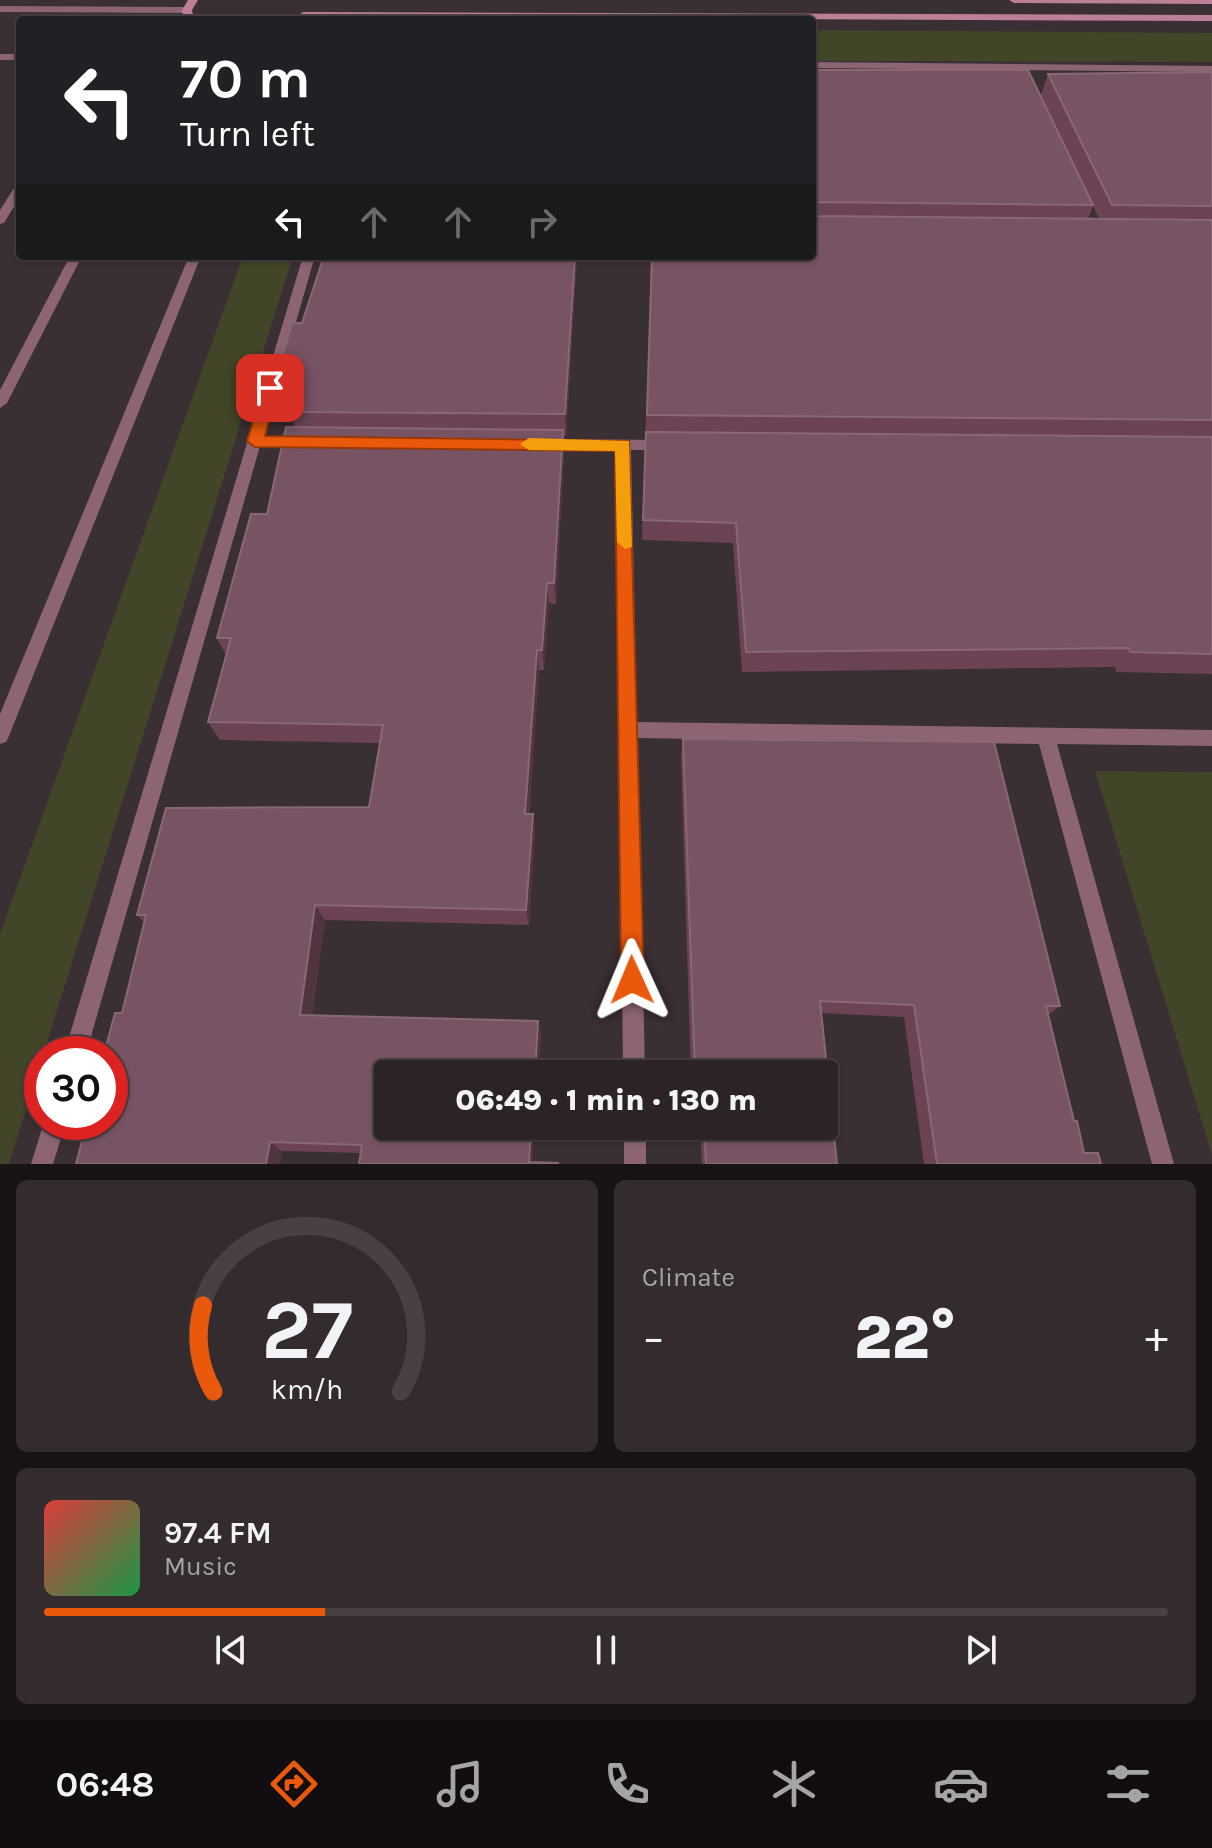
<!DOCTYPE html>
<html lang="en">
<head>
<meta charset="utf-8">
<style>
	:root { --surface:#2c2326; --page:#342b2e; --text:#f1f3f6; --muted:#a6a4a7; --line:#484043; --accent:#ea580c }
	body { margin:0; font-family:Karla,sans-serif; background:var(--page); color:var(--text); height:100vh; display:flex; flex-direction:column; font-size:30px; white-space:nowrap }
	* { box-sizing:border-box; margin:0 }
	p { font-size:26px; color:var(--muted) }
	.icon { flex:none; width:44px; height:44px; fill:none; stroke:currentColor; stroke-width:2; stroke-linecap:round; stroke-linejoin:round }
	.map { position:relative; height:1164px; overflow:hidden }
	.side { display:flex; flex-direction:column; gap:16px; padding:16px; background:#181315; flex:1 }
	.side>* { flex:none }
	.guide { position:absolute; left:16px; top:16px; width:800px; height:244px; border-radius:8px; box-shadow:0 2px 6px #0004,0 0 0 2px var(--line); background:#202124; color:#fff; overflow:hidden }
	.speed { position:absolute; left:24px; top:1036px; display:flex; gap:16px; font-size:40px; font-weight:700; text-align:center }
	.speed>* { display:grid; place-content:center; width:104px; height:104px; border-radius:50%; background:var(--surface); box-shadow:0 2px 6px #0004,0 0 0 2px var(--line); line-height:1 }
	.speed .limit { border:12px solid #d22; background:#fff; color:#111 }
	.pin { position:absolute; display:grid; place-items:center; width:68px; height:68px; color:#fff; margin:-34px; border-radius:16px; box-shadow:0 4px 12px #0006 }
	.me { position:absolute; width:88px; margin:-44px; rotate:359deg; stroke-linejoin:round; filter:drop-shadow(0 0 6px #0008) }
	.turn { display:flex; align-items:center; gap:28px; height:168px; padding:0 32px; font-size:36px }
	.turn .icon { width:104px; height:104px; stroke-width:2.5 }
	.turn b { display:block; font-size:56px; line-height:68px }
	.lanes { display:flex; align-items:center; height:76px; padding:0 32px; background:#0003; justify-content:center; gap:40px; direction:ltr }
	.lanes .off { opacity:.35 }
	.big { font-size:60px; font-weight:800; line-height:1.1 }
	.side .card { flex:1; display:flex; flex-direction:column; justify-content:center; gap:12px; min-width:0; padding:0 28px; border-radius:12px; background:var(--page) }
	.side .dial { align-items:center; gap:0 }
	.dial svg { height:208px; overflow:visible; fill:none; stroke:var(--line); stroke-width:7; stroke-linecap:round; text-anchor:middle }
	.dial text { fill:var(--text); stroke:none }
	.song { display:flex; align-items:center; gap:24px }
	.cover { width:96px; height:96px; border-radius:12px; background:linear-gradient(135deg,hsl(0 70% 55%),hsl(140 70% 35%)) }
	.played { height:8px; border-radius:4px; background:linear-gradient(90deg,var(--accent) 25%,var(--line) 25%) }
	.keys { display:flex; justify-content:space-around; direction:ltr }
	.heat { display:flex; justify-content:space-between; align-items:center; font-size:44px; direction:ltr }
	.side .tiles { flex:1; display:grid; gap:16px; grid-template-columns:1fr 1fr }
	.card:last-child { grid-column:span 2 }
	.trip { position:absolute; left:374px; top:1060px; width:464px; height:80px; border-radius:8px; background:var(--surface); box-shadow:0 2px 6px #0004,0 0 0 2px var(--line); font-weight:800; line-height:80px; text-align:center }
	.menu { display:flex; height:128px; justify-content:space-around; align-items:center; background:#120e0f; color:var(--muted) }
	.menu .icon { width:56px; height:56px }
	.menu .on { color:var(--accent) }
	.menu b { font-size:36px; color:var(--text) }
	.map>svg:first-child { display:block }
</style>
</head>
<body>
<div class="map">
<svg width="1212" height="1164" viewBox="0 0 1212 1164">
	<rect width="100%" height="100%" fill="#3a2f33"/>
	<!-- green -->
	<path fill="#424527" d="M812,30l400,3v29l-400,-1z
		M243,256h50l-284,908h-9v-230z
		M1095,771l117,1v383z"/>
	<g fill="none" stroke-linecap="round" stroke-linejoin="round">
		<!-- minor -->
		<path fill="#8c6474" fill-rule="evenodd" d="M0,54h20v6h-20z
			M812,62l400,4v6l-400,-4z
			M20,184v13l-16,26 -4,1v-14l16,-25z
			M303,256h12l-52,180 39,1 7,5 -7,5 -42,-1 -174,608h-22z
			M546,439l120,1 7,5 -7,5h-35l6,272 575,8v16l-155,-2 117,420h-22l-113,-420 -401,-6 7,336h-22l-6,-624 -71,-1 -7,-5z
			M44,1122h22l-13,42h-22z
			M624,1126h22v38h-22z"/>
		<!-- tertiary -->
		<path fill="#8c6474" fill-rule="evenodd" d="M0,6l187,1 5,3 -5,3 -187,-1z
			M70,256h12l-75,147 -7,5v-18z
			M189,256h12l-192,480 -3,6 -6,2v-30z"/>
		<!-- secondary -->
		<path fill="#bd7e99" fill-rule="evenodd" d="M188,0h10l-6,10 2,10h-10l-2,-10z
			M1009,0h203v4l-198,-1z
			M304,12l908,3v6l-911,-4v-4z"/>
	</g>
	<!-- wall -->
	<path fill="#6b4354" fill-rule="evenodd" d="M812,70l254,78 -25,-53 7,-21 164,-2v602l-96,-2 -1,-5 -373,5 -9,-129 -91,-3 9,-284zM1093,206l6,13h-11z
		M577,256l-11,180h-2v16l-8,152 -7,-1 -5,67h-5l-10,144h4l2,17 -6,94 -204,-5 -13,95 226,6 3,12 -3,41h-150l146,52 -2,36 26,2 -197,-11 -79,-2 -2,13h-204l46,-151 22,-91 -7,-7 232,-108 11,-64 -160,-3 -12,-18 18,-67 -9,-17 50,-124 28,-87 -5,-15h-9l-8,-22z
		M683,739l377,267 -12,9 26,106 10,32 17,11h-177l-20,-147 -83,-4 16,151h-135l-2,-38h124v-52h-133l-10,-317z"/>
	<!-- shaded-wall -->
	<path fill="#523441" d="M575,256h2l-11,180 -1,-22z
		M563,430l1,22 -8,152 -2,-21z
		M547,583l2,20 -5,67 -2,-20z
		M537,650l2,20 -12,161 -2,-17z
		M533,814l2,17 -6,94 -3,-15z
		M315,905l10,15 -15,107 -10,-12z
		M538,1021l3,12 -3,41h-3z
		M531,1126h3l-2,38 -3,-2z
		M270,1142l12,9 -2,13h-14z"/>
	<!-- building -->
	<path fill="#775363" stroke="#886876" stroke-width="2" d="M812,70h216l65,135 -277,-3 -3,3 3,11 396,4v200l-565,-5 5,-159h160z
		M1212,72v134l-100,-1 -64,-131z
		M324,256h251l-10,158 -275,-2 5,-22h-22l19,-67h10z
		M286,427l277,3 -9,153h-7l-5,67h-5l-12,164h8l-7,96 -211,-5 -15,110 238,6 -3,53h-147v52h143l-2,36 29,1v1h-199l3,-19 -92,-3 -4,22h-190l11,-42h23v-68h-6l11,-41h7l24,-98h-9l29,-107 203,-1 14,-82 -175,-3 23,-84h-14l34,-124h16z
		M646,432l566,5v217l-82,-2 -1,-4 -383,4 -10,-129 -93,-3z
		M683,739l311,3 66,264h-14l28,115h3l7,32h14l3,11h-164l-23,-159 -94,-4 17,163h-131l-2,-38h120v-52h-129z"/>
	<!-- route -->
	<path fill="#ea580c" stroke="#983908" stroke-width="2" d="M270,383l8,5 -13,48 364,5 15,539 -3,8 -9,4 -8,-4 -3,-8 -6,-529 -360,-4 -8,-6 16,-53z"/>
	<!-- slow -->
	<path fill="#f59e0b" d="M529,438l100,3 3,106 -7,2 -8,-7 -2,-91 -86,-1 -9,-6z"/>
</svg>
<div class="speed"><div class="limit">30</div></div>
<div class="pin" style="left:270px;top:388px;background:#d93025"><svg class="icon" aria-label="arrive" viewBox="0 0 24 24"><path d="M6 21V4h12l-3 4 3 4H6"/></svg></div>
<svg class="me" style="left:632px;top:980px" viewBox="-20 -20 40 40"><path d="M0-17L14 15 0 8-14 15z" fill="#ea580c" stroke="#fff" stroke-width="4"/></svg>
<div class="trip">06:49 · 1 min · 130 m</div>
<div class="guide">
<div class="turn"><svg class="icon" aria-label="left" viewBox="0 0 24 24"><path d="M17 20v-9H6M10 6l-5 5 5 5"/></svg><div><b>70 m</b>Turn left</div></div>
<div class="lanes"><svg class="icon" aria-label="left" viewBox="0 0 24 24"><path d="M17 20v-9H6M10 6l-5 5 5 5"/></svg><svg class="icon off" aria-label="ahead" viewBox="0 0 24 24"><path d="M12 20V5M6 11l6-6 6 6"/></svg><svg class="icon off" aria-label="ahead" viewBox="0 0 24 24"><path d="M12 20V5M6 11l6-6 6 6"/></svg><svg class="icon off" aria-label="right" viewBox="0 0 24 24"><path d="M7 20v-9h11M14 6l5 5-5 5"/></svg></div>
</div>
</div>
<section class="side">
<div class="tiles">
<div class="card dial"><svg viewBox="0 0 100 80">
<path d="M14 69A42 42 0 1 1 86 69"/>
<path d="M14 69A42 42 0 0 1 10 36" stroke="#ea580c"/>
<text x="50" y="56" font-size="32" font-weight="700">27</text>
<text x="50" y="72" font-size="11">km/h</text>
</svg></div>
<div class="card"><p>Climate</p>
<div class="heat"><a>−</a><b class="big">22°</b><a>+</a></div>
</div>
<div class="card">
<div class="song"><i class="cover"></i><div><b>97.4 FM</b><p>Music</p></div></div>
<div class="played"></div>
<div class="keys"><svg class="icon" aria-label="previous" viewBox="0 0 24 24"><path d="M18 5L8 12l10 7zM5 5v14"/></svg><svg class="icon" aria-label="pause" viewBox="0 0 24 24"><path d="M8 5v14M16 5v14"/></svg><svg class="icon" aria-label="next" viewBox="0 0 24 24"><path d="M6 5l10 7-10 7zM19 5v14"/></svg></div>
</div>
</div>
</section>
<nav class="menu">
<b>06:48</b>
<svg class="icon on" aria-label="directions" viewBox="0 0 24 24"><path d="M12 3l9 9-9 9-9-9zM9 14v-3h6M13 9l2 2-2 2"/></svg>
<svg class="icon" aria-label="music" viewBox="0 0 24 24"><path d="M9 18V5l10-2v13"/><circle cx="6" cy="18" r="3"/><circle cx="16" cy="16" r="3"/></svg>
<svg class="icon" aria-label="phone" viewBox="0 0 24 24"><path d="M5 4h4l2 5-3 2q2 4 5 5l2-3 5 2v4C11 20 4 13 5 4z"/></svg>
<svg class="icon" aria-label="climate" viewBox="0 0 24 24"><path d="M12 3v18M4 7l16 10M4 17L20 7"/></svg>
<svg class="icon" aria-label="car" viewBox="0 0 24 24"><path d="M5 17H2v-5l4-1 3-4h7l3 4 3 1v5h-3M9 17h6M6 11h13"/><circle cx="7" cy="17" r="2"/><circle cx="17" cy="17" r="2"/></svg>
<svg class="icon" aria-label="filters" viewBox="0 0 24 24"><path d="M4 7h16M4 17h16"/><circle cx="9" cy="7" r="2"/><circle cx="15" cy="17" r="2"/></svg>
</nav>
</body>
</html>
